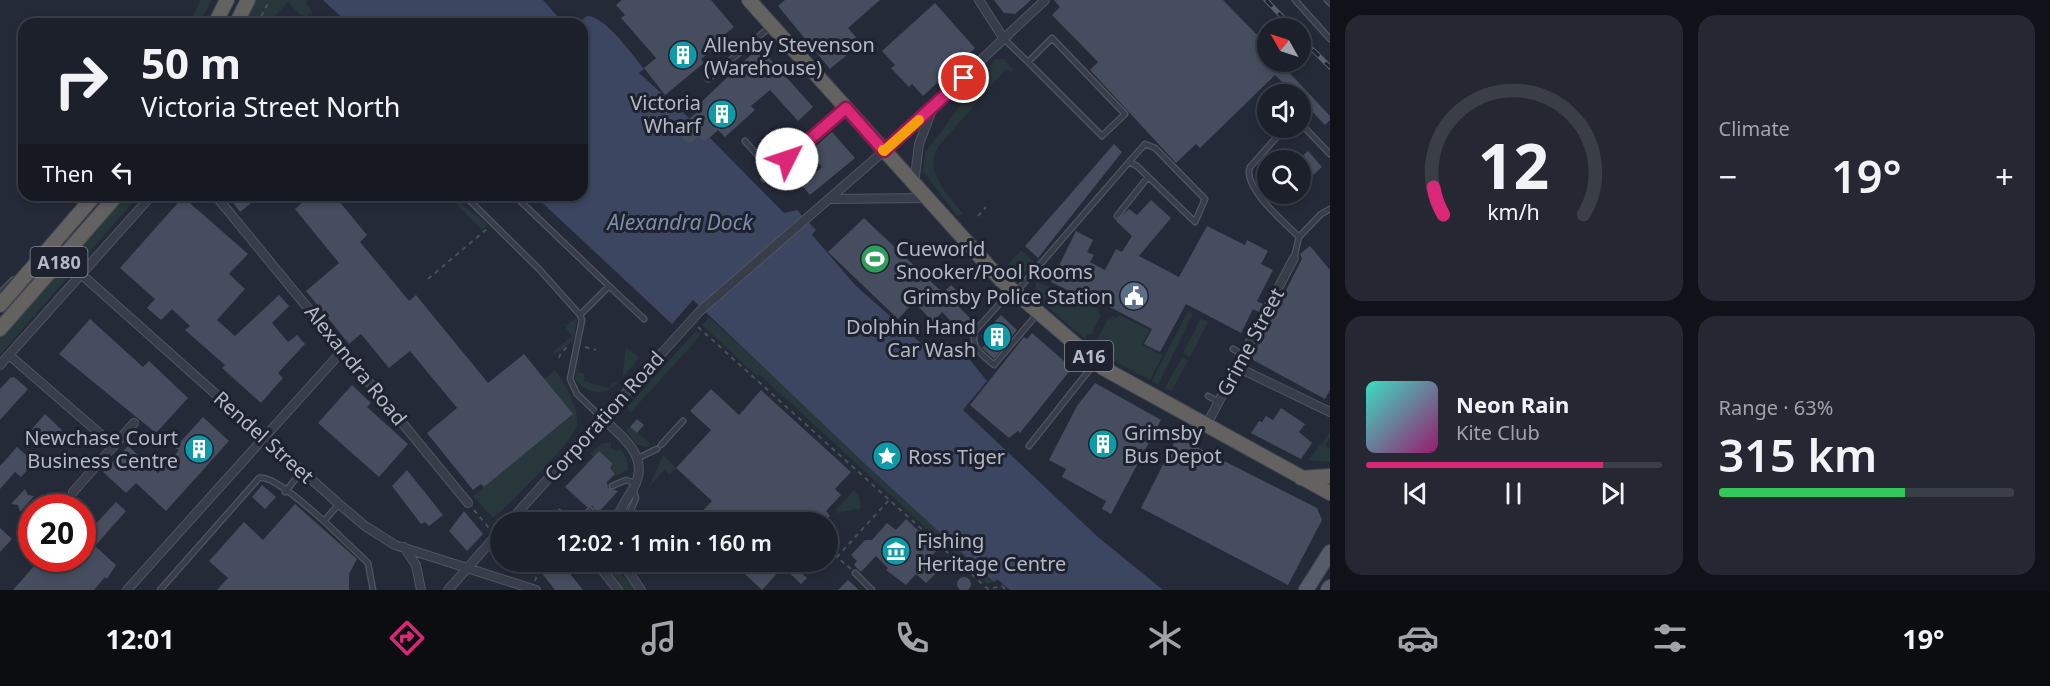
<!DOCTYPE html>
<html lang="en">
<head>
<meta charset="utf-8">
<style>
	:root { --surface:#1c202b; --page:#252833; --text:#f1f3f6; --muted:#a0a3a9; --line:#3a3e47; --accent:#db2777 }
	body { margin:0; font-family:"Noto Sans",sans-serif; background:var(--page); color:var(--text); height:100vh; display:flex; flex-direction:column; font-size:22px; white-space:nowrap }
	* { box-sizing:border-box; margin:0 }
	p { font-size:20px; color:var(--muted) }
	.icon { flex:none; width:33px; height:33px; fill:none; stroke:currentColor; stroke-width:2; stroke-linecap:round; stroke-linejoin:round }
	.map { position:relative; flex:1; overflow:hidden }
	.panel { display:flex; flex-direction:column; gap:15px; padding:15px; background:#0f1218; width:720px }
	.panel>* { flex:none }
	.guide { position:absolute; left:18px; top:18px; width:570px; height:183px; border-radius:18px; box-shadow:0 3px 9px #0003,0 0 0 2px var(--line); background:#1c202b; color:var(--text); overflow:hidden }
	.needle { width:39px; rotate:309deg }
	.tools { position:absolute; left:1257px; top:18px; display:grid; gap:12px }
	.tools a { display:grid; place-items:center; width:54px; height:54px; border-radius:50%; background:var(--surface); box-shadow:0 3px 9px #0003,0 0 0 2px var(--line); font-size:30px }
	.speed { position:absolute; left:18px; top:494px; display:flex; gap:12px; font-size:30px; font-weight:700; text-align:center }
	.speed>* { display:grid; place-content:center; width:78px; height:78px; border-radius:50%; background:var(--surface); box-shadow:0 3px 9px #0003,0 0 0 2px var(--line); line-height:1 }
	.speed .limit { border:9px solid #d22; background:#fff; color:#111 }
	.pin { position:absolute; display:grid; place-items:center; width:51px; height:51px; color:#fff; margin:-26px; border:3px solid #fff; border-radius:50%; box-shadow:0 2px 6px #0007 }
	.me { position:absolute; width:66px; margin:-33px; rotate:49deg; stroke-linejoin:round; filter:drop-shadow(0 0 4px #0008) }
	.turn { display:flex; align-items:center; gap:21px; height:126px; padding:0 24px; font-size:27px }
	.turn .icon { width:78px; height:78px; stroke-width:2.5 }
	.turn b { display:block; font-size:42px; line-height:51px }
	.then { display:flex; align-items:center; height:57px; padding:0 24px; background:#0003; gap:12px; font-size:22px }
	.big { font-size:45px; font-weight:600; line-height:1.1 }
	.panel .card { flex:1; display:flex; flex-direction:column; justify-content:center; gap:9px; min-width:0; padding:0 21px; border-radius:18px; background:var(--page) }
	.panel .dial { align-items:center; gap:0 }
	.dial svg { height:156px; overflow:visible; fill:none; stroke:var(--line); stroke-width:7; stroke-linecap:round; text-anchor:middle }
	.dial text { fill:var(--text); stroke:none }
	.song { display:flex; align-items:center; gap:18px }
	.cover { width:72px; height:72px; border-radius:9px; background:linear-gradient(135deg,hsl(170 70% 55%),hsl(320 70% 35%)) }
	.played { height:6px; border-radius:3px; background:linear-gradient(90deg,var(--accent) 80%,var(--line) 80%) }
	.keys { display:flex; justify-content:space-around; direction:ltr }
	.heat { display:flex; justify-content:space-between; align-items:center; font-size:33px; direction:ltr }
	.charge { height:9px; border-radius:4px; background:linear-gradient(90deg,#34c759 63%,var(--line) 0) }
	.panel .tiles { flex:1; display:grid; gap:15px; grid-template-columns:repeat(2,1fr) }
	.trip { position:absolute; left:490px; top:512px; width:348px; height:60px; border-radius:30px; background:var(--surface); box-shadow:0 3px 9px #0003,0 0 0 2px var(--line); font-weight:600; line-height:60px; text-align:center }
	.tabs { display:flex; height:96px; justify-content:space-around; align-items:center; background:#0b0d11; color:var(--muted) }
	.tabs .icon { width:42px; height:42px }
	.tabs .on { color:var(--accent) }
	.tabs b { font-size:27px; color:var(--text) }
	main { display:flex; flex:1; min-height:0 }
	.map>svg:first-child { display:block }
</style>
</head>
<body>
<main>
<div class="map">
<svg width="1330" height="590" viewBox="0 0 1330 590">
	<rect width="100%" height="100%" fill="#252a39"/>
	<!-- green -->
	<path fill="#28373b" d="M200,0h12l-14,24h-8z
		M257,0h51l-2,2 6,10 -5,4 -7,-1 -12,-13 -20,22h-23z
		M995,59h9l10,11 -2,3 -6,-4 -68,78c-15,25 10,47 25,67l-6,2 -34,-45 2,-18z
		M123,195h16l-139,160v-21z
		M459,202l29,23 -6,5 -26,-26z
		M1021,250l13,12 -11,12 -9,2 -8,-9z
		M1036,282l24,8 2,-3 38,23 -2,3 3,2 -10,20 -3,-1 -3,5 -51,-44z
		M1188,311l5,2 -35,72 -6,-4z
		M573,314l4,7 -4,20 -18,13 -2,-2 19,-16 -9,-12 4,1 8,-6z
		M1119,315l31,15 -8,15 21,10 -13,25 -36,-19 -16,-12 4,-8 -5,-2 11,-20 3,1 1,-4 5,2z
		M709,317l285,265 -7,2 -227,-209h-4l-54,-50z
		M1201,318l7,4 -18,35 -7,-4z
		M696,331l5,4 -71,78 -3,-6z
		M626,347l13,11 -17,20z
		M581,349l-3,23 7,2 -1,7 26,7 2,-6h6c-13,15 -31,13 -43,-3z
		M1182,357l6,3 -16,31 -7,-3z
		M555,370c9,12 25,40 22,55 -3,17 -69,80 -84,93l-20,-22 100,-82 -29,-35z
		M630,427l20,16 -3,4 -11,-3 -10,-14z
		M1330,432v6l-5,7 5,4v13l-21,-2z
		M602,443h9v5l5,3 5,-2 6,10 1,11 -12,6 -5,-6 2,-6 -14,-13 -5,6 -4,-3z
		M663,455l13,13 -6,7 -6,-5 -15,17z
		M854,490l4,4 3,14 -23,5 -2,-3z
		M611,561l24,29h-12l-19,-24z"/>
	<!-- water -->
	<path fill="#3c4661" d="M323,0h220l21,24h-215z
		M587,16c17,-1 46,39 57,53l-5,4 50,45 -3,4 3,4 -10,7 11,10 8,-6 7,5 5,-4 74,75 13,-3 19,20 -4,5 44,51 76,67 12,-13 26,20 17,21 -24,29 135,127 65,53h-153l-13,-11 -3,3 -132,-121 -169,-161 -21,24 -138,-129h48v-171h-5z"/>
	<!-- building -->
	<path fill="#464d5e" d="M622,0h89l23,27 -25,20 3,3 -11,9 3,4 -39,32 -21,-27 12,-10 -35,-40 4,-3 -9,-10z
		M785,0h95l-32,28 13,15 -31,26 -52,-63z
		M994,0h37l-16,14 -11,-1z
		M1054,0h169l45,46v16h21l-5,5 46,49v4l-5,5 -25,-26v-5h-6l-19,-19 -75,73 -4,-4 -20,19 -86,-93 8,-8 -46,-47 8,-8z
		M935,3l40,45 -52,48 -11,-12 -3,3 -18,-19 4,-3 -13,-14z
		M759,47l54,60 -15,14 -28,-31 -19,16 4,4 -30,27 -7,-7 -13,12 -7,-5 -8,7 -6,-4 -5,-7 10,-7 -3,-4 12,-11 -3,-3z
		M832,132l23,26 -45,37 -8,-10 20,-18 -13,-15z
		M1114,144l8,8 -84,106 -13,-12z
		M1308,151l14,16 -22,20v-29z
		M227,195h34l-21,17z
		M311,195h23l33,40 -7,7 25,30 24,29 7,-6 72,88 36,-29 49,60 -89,73 -3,-3 -8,6 -46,-57 30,-25 -47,-57 -21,17 -28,-34 -12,10 -43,-53 33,-28 -44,-54z
		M183,197l65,57 -19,20 16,15 -28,31 18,16 44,-41 10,11 -17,17 16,19 9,-7 8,9 -27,29 5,5 -22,25 -39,-35 3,-3 -40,-35 5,-4 -18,-17 -11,11 -14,-12 8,-9 -35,-31z
		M1151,200l20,18 -32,38 40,21 28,-51 38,19 2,-5 21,11 -7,13 12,6 -16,31 6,3 -4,8 -6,-3 -12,24 -55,-29 -26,48 -16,-8 8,-15 -48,-25 -2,3 -51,-25 25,-51 17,9 -6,12 7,3 -4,7 15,8 11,-21 6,3 10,-16 -16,-15 13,-12 8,6z
		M864,218l79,75 8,-8 8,8 -7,7 24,24 -11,11 -23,-23 -9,10 -19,-20 -16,17 -70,-67z
		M1310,246l20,24v120l-5,9 -72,-39 -1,-4 50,-97 -2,-5z
		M1001,315l16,15 -23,29 -12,-11 5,-6 -6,-6z
		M90,319l53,48 6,-6 39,37 -32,35 -97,-79z
		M1032,333l40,35 -52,65 -2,-2 -9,7 -39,-33 54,-68 3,2z
		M14,377l14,12 -28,31v-31l10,-11z
		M1095,383l66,37 -50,94 -9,-5 4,-8 -44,-24 4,-8 -17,-9 28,-54z
		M352,385l19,18 -4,4 41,37 -29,33 -61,-54z
		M711,389l28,26 22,-25 90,82 -16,17 6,6 -15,16 4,5 -6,6h-132l20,-21 -36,-33 35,-38 -21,-19z
		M1281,408l24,16 -6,8 13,11 -11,16 -50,-26 8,-12 3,1 4,-6 7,4z
		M45,414l17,16 -13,14 -17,-15z
		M203,417l26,24 -63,70 -30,-28 -10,10 -23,-21 25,-26 30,27 21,-23 -4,-2z
		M637,419l7,6 -7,8 -7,-6z
		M1177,437l140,71 5,12 -34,65 -147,-77z
		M17,447l17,15 -13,15 -6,-5 -15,17v-23z
		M599,451l14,13 -3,4 5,6 -8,8 1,6 10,3 -22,24 -3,-9 -6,1 -22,-20z
		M407,470l36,45 -14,11 -4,-4 -4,2 -29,-38z
		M262,485l14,12 -11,12 -13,-12z
		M25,489l3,6 6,1 -14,16 -2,-7 -7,-1z
		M116,502l10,9 -31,35 21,19 -9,14 -2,-2 -11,13h-81l28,-32h41v-35l8,7z
		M295,504l62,55 -8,15v16h-132l11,-12 -19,-17 35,-39 19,18z
		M559,508l17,14h-45l12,-12 8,9z
		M464,511l19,23 -16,17 -18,-20z
		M906,519l32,30 -11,12v4l9,8 -10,10 -10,-9 -10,11 -20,-15 2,-2 -12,-12 -15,16 -7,-7 3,-4 -6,-6 14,-15h7l15,-17 9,7z
		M0,528l12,11 -12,13z
		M556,561h4l23,29h-28l-14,-18z
		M731,561h57l19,17 -6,6 -18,-17 -21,23z
		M957 584a7 7 0 1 1 14 0a7 7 0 1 1-14 0Z
		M848,580l11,10h-21z"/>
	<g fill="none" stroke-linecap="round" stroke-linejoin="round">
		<!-- service casing -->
		<g stroke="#515562" stroke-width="7">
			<path id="service" d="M1295,0l35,39
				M1327,0l3,3
				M1004,39l24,23 24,-24 73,76 -23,22 -74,-74
				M708,79l62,-52
				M1269,91l4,3
				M1300,123l30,31
				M1285,128l-35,39c-8,20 35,56 49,70l22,-23 9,-5
				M745,141l27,31
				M764,179l80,-69
				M464,195l75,74 41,46 2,5 -12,59 7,15 26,25
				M514,195l95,91
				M1117,216l31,-39
				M1294,258l5,-21
				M1017,291l112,-129 8,4 58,56 10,-23 -50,-51 -10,-4 -16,18
				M1010,292l-35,39c-5,17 8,24 19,34l44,-52
				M0,293l13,-13
				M580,315l29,-29 35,33
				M1233,349l10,6
				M1208,396l11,6
				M661,445l22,-24
				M1029,446l65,-82
				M638,458l19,-9
				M612,486l14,-6 9,3
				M285,492l17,-21
				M590,510l-4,4 9,8
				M324,521l44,42 5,27
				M626,522l10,-24 -3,-10
				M855,573l17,17
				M160,590l99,-112c15,-3 53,33 65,43l15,-17"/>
		</g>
		<!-- minor casing -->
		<g stroke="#515562" stroke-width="10">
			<path id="minor" d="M979,0l25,39
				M914,184l5,-40 13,-34
				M215,195l253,308
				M830,199l95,-1
				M81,274l258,230 26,22 30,19 141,45
				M9,355l104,90
				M0,365l152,-170
				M1237,367l93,45
				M603,419c21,19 48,39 30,70 -7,11 -13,21 -18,33
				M1206,426l88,-168
				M73,492l61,-69
				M509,522l191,-211 184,-160 161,-151
				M404,547l12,18 5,25
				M595,561l23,29
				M621,561l20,29
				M127,590l216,-240
				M448,590l53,-60"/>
		</g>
		<!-- primary casing -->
		<g stroke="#424653" stroke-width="16">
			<path id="primary" d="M1306,590l24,-38
				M1328,590l2,-3"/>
		</g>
		<!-- trunk casing -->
		<g stroke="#414552" stroke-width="16">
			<path id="trunk" d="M749,0l252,280 102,88 227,125
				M215,24l12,-24
				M236,24l12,-24
				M0,305l95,-110
				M0,329l117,-134
				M1301,478l29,-2"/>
		</g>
		<!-- path -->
		<path stroke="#455258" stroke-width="2" stroke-dasharray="4.5 4.5" stroke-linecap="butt" d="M257,24l13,-24
			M1103,80l6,-6
			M978,216l8,-9
			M428,279l60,-51
			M698,327l290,262 14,-3 4,4
			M585,347l11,3
			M559,358l2,-6 9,-7
			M474,510l15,18
			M851,569l-14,-12 53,-58
			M535,581l3,-9 14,-11"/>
		<!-- service -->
		<use href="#service" stroke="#383d4a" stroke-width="4.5"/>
		<!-- minor -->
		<use href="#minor" stroke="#383d4a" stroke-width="8"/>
		<!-- primary -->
		<use href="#primary" stroke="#575c6a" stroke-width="14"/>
		<!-- trunk -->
		<use href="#trunk" stroke="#636260" stroke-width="14"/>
		<!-- rail casing -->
		<g stroke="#5b6070" stroke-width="5">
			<path id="rail" d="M1266,0l27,28
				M1300,37l30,30"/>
		</g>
		<!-- rail -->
		<use href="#rail" stroke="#1e222f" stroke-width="3" stroke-dasharray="9" stroke-linecap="butt"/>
	</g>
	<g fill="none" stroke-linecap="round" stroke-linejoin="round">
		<!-- route casing -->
		<g stroke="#8e194d" stroke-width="15">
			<path id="route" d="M787,159l59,-51 38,43 80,-73"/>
		</g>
		<!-- route -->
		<use href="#route" stroke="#db2777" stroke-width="10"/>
		<!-- slow -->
		<path stroke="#f59e0b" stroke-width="10" d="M883,150l1,1 35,-31"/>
	</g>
	<!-- icons -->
	<defs>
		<g id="building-disc" transform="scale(1.5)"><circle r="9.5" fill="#0f9aa8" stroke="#1e222f"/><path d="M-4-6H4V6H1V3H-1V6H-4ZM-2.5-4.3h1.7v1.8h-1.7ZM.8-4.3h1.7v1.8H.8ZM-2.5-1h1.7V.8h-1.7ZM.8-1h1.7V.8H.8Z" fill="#fff"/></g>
		<g id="stadium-disc" transform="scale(1.5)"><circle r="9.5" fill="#2e9e5b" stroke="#1e222f"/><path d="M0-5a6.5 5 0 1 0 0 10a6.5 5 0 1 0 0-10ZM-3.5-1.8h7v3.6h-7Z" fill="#fff"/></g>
		<g id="civic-disc" transform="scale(1.5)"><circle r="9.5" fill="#5c6f8a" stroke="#1e222f"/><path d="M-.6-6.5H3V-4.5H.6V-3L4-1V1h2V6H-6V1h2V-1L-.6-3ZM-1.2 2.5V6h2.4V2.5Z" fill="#fff"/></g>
		<g id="sight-disc" transform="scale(1.5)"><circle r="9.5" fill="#0f9aa8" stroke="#1e222f"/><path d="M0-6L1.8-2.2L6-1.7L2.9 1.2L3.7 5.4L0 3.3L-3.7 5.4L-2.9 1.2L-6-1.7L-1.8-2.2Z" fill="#fff"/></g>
		<g id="museum-disc" transform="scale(1.5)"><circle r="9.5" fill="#0f9aa8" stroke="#1e222f"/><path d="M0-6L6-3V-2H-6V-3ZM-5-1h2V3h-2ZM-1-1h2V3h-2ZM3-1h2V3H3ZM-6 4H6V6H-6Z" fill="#fff"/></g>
	</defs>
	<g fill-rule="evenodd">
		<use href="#building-disc" x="683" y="55"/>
		<use href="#building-disc" x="722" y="114"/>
		<use href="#stadium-disc" x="875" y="259"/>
		<use href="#civic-disc" x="1134" y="296"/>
		<use href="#building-disc" x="997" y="337"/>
		<use href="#building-disc" x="1103" y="444"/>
		<use href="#building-disc" x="199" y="449"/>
		<use href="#sight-disc" x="887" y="456"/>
		<use href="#museum-disc" x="896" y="551"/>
	</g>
	<g text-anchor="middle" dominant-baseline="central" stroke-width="6" stroke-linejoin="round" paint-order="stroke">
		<!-- shield labels -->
		<g fill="#1e222f" stroke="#878b98" stroke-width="1.5">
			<rect x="30.5" y="247" width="57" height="30" rx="4.5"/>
			<rect x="1065" y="341" width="48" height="30" rx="4.5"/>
		</g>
		<g font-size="18" font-weight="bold" fill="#b4b8c5">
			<text x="59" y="262">A180</text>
			<text x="1089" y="356">A16</text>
		</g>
		<!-- poi labels -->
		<g font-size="20" fill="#b4b8c5" stroke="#1e222f" text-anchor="start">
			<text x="704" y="44">Allenby Stevenson<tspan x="704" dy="23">(Warehouse)</tspan></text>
			<text x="701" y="102" text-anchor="end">Victoria<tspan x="701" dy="23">Wharf</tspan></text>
			<text x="896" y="248">Cueworld<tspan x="896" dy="23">Snooker/Pool Rooms</tspan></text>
			<text x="1113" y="296" text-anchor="end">Grimsby Police Station</text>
			<text x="976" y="326" text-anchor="end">Dolphin Hand<tspan x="976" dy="23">Car Wash</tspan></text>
			<text x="1124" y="432">Grimsby<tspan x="1124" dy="23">Bus Depot</tspan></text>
			<text x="178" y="437" text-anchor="end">Newchase Court<tspan x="178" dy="23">Business Centre</tspan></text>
			<text x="908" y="456">Ross Tiger</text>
			<text x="917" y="540">Fishing<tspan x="917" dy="23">Heritage Centre</tspan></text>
		</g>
		<!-- street labels -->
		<g font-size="20" fill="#b4b8c5" stroke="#1e222f">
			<text transform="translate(1250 342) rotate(-62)">Grime Street</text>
			<text transform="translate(356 365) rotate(51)">Alexandra Road</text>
			<text transform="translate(604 416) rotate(-48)">Corporation Road</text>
			<text transform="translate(264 437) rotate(42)">Rendel Street</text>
		</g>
		<!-- water labels -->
		<g font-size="21" font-style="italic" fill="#7e8baa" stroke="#1e222f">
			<text x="680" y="222">Alexandra Dock</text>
		</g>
	</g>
</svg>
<div class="tools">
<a><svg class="needle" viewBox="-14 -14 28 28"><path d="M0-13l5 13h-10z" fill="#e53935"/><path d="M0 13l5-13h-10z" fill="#a0a3a9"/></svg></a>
<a><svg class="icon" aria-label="sound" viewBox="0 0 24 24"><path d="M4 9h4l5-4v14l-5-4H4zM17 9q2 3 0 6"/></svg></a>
<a><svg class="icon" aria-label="search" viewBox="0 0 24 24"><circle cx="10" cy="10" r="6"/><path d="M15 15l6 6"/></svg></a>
</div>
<div class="speed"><div class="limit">20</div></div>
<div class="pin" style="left:964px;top:78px;background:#d93025"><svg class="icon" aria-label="arrive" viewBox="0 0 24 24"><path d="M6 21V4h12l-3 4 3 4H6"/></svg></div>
<svg class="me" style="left:787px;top:159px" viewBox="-20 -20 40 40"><circle r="19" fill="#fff"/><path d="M0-13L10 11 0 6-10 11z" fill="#db2777"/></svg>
<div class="trip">12:02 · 1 min · 160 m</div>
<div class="guide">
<div class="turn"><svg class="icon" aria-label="right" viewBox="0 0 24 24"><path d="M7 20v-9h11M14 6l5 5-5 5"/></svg><div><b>50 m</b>Victoria Street North</div></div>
<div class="then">Then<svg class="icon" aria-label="left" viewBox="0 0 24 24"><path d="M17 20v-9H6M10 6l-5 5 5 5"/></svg></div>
</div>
</div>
<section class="panel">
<div class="tiles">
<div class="card dial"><svg viewBox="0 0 100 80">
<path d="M14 69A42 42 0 1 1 86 69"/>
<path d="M14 69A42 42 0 0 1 9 55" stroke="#db2777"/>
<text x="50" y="56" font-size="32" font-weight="700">12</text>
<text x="50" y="72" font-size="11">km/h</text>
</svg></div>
<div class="card"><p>Climate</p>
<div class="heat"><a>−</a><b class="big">19°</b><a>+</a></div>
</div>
<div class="card">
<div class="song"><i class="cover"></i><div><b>Neon Rain</b><p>Kite Club</p></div></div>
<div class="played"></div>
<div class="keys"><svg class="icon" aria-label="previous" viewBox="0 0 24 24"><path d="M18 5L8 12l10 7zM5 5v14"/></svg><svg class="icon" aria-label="pause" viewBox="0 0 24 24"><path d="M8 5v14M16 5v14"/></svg><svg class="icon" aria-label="next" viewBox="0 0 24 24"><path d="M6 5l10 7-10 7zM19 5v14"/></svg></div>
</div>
<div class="card"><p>Range · 63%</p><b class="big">315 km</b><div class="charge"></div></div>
</div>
</section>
</main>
<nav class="tabs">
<b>12:01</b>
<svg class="icon on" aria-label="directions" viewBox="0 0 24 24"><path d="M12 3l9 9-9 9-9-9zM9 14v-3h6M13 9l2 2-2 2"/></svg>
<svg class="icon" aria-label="music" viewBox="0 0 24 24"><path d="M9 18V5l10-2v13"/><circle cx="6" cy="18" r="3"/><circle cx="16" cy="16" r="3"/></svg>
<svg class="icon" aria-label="phone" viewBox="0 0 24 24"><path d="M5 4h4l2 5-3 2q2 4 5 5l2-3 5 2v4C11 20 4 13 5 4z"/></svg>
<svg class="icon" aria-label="climate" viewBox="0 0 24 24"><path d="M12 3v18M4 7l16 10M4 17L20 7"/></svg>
<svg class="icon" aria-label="car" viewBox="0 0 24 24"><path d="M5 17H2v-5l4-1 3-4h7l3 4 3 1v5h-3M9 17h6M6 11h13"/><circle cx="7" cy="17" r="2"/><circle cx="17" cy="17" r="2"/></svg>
<svg class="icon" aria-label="filters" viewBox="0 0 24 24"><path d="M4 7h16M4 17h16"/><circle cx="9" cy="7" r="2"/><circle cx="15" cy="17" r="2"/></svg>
<b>19°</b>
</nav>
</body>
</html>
